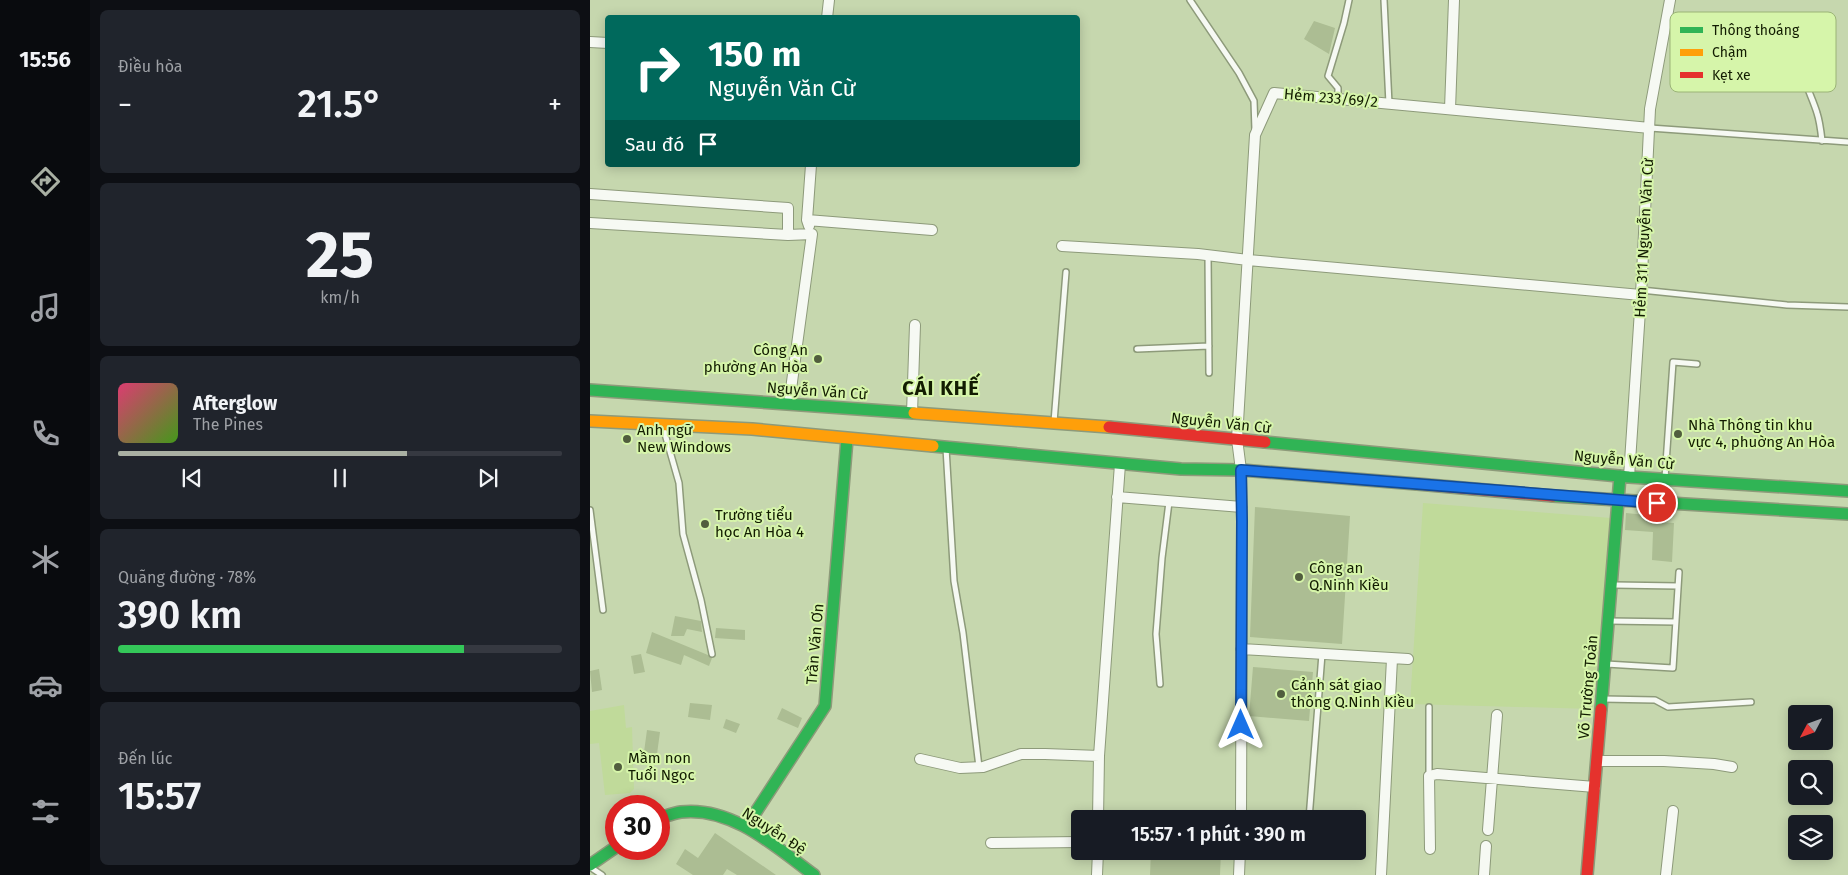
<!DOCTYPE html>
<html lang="vi">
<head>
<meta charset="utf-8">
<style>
	:root { --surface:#171b24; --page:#20242c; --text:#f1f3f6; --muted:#9ea1a6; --line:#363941; --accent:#a9b0a3 }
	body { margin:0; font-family:"Fira Sans",sans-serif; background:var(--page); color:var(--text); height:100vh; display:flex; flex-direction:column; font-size:19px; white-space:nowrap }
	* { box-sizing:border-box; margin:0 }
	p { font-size:16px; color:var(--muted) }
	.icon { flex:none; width:28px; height:28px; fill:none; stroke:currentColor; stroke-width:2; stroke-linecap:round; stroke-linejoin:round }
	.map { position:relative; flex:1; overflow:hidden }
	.sheet { display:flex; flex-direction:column; gap:10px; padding:10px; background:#0d0f14; width:500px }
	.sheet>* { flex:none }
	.top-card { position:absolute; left:15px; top:15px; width:475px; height:152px; border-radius:5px; box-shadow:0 2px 12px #0003; background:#00695c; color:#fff; overflow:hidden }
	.needle { width:32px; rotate:229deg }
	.fabs { position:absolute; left:1198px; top:705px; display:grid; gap:10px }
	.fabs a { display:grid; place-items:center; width:45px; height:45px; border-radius:5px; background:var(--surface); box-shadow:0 2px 12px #0003; font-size:25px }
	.speed { position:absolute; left:15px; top:795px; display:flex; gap:10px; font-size:25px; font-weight:700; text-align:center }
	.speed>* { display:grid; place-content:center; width:65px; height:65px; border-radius:50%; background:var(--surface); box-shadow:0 2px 12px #0003; line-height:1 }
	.speed .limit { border:8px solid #d22; background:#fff; color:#111 }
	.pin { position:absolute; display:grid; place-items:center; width:42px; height:42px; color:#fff; margin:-21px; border:2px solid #fff; border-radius:50%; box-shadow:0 1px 5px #0007 }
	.me { position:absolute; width:55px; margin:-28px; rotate:0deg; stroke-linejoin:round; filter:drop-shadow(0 0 4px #0008) }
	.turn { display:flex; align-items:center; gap:18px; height:105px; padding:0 20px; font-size:22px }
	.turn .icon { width:65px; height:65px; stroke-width:2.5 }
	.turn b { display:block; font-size:35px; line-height:42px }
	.then { display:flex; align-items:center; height:48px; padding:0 20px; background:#0003; gap:10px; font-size:19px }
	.big { font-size:38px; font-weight:600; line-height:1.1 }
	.sheet .card { flex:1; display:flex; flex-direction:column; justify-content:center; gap:8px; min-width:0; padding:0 18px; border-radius:8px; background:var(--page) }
	.sheet .dial { align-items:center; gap:0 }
	.dial b { font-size:65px; line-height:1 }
	.song { display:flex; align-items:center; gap:15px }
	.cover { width:60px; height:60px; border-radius:8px; background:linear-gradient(135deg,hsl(340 70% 55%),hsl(100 70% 35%)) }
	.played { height:5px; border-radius:2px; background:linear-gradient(90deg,var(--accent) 65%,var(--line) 65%) }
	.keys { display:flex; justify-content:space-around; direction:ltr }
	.heat { display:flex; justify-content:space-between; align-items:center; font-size:28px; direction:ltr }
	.charge { height:8px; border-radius:4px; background:linear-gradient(90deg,#34c759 78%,var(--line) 0) }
	.trip { position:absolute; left:481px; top:810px; width:295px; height:50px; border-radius:5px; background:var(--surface); box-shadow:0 2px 12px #0003; font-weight:600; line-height:50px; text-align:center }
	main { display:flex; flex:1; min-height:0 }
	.dock { display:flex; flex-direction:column; width:90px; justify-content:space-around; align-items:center; background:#090b0e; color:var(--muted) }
	.dock .icon { width:35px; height:35px }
	.dock .current { color:var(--accent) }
	.dock b { font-size:22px; color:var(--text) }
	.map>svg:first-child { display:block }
</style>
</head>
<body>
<main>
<nav class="dock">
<b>15:56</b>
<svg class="icon current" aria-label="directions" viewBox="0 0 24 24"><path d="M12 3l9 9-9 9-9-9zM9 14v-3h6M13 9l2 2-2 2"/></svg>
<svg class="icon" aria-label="music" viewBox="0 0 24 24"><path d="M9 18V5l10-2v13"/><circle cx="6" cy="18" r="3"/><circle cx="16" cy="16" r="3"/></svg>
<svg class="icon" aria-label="phone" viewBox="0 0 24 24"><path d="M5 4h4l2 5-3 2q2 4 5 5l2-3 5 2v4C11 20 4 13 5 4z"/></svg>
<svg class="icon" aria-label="climate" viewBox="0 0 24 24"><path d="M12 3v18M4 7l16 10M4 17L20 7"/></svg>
<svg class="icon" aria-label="car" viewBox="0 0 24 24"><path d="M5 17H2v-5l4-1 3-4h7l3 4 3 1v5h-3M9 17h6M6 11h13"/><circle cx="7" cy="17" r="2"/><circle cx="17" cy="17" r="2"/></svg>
<svg class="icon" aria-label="filters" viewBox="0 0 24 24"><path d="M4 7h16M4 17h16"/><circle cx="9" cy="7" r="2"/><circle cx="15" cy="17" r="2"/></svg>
</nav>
<section class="sheet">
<div class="card"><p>Điều hòa</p>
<div class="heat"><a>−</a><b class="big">21.5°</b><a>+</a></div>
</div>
<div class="card dial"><b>25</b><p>km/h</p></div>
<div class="card">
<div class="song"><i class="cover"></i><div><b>Afterglow</b><p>The Pines</p></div></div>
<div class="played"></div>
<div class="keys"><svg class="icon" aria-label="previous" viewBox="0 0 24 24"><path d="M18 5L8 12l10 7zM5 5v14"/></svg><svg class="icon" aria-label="pause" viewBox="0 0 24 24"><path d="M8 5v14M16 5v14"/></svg><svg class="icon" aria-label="next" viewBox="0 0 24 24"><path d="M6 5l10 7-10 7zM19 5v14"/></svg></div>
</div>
<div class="card"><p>Quãng đường · 78%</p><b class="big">390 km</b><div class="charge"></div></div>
<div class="card"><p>Đến lúc</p><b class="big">15:57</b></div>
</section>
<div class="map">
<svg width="1258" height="875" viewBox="0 0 1258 875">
	<rect width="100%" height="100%" fill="#c6d7ae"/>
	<!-- built -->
	<path fill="#c0da9a" d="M833,503l188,15 -18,191 -183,-5z
		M34,705l2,23 6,-1 2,62 -4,4 -25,2 -6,-52 -9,1v-33z"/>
	<!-- building -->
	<path fill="#acbd93" d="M724,21l21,7 -6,26 -25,-15z
		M665,507l95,9 -8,128 -92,-7z
		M1036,513l20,2 -1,6 29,2 -2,39 -20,-2 1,-28 -28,-2z
		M85,616l26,5 1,11 -15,-3 -3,7h-13z
		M126,628l29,2v10l-30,-2z
		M62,632l56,23 4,3 -3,8 -25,-11 -3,10 -35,-12z
		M51,654l4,18 -11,2 -3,-18z
		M663,667l60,5 -4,49 -60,-5z
		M9,669l3,21 -10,2 -2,-21z
		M100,703l22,2 -2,15 -22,-3z
		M192,708l20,10 -4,10 -21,-9z
		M136,719l14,5 -4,9 -13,-5z
		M57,730l13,2 -3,22 -13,-2z
		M125,833l61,42h-39l-10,-6 -4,6h-30l-17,-11 9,-15 13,9z
		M561,851h70l-1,24h-70z"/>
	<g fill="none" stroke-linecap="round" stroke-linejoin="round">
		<!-- lane casing -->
		<g stroke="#8d9a7a" stroke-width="8">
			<path id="lane" d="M600,0l49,73 15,28 1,29
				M794,0l5,104
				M1214,41c-12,22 7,51 13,72 3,9 4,19 5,28
				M748,99v-11l-10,-12 16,-53 5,-23
				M1060,128l198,14
				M618,255l1,118
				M1051,290l146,15 61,2
				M547,349l72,-3
				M464,422l12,-150
				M73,427l16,56 4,51 18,66 11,54
				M356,448l8,133 9,52 16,134
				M1075,478l8,-116 24,2
				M0,510l13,100
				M1024,585l64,1
				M1019,621l67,1
				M1016,664l67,4 6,-96
				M570,684l-4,-50 6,-76 7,-56
				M1013,699l52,1 13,7 83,-5
				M839,707v69
				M719,819l13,-165
				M0,867l12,8"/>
		</g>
		<!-- street casing -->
		<g stroke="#8d9a7a" stroke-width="12">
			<path id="street" d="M237,18l2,-18
				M0,42l18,1
				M860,109l4,-109
				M0,194l198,14v27
				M217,220l125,10
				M0,223l198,12 24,-1 -23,170
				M219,226l-2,-6 4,-55
				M472,246l136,8 50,6 393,35
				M322,413l3,-88
				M1039,477l12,-182 9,-186 20,-109
				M527,497l125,10
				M651,649l167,10
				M330,759l40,9 23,-1 38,-13h24l54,2
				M1007,761h67l50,3 18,3
				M508,819l1,-63 21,-292
				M651,819l1,-298 -1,-51 -4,-31 18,-304 19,-42 376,35
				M898,830l9,-115
				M401,843l89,-1
				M840,849l-1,-73 8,-2 158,13
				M507,875l1,-24
				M649,875l1,-24
				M791,875l11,-216
				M894,875l2,-29
				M1076,875l7,-64"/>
		</g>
		<!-- fast casing -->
		<g stroke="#8d9a7a" stroke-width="14">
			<path id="fast" d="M0,390l324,23
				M675,442l364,35 219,14
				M343,446l248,23 60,1 176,14
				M963,496l295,18
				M1011,709l19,-233
				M69,818c7,-2 15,-5 22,-6 51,-6 95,35 133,63
				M156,827l79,-121 22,-267
				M0,865l26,-18"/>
		</g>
		<!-- slow casing -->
		<g stroke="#8d9a7a" stroke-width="14">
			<path id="slow" d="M324,413l195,14
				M0,421l162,8 181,17"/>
		</g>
		<!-- jam casing -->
		<g stroke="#8d9a7a" stroke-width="14">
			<path id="jam" d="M519,427l156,15
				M827,484l136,12
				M997,875l14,-166"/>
		</g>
		<!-- lane -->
		<use href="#lane" stroke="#f6f9f3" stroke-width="5"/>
		<!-- street -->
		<use href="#street" stroke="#f6f9f3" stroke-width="10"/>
		<!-- fast -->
		<use href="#fast" stroke="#30b455" stroke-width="11"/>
		<!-- slow -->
		<use href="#slow" stroke="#ff9f0a" stroke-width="11"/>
		<!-- jam -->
		<use href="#jam" stroke="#e5322d" stroke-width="11"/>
	</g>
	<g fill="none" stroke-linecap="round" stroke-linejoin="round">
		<!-- route casing -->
		<g stroke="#114b97" stroke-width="12">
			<path id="route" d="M651,725l1,-204 -1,-51 416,33"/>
		</g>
		<!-- route -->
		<use href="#route" stroke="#1a73e8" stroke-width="9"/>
	</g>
	<!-- markers -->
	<g fill="#515d3e" stroke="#d6f5aa" stroke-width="2">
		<circle cx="228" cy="359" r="5"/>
		<circle cx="1088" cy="434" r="5"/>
		<circle cx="37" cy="439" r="5"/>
		<circle cx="115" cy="524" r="5"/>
		<circle cx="709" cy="577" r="5"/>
		<circle cx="691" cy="694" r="5"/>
		<circle cx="28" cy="767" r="5"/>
	</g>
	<g text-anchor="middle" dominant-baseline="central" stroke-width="4" stroke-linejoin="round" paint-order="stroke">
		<!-- street labels -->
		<g font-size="15" fill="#121c01" stroke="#d6f5aa">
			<text transform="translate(741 98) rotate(5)">Hẻm 233/69/2</text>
			<text transform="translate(1054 238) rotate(-87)">Hẻm 311 Nguyễn Văn Cừ</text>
			<text transform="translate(227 391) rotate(4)">Nguyễn Văn Cừ</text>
			<text transform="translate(631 423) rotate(6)">Nguyễn Văn Cừ</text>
			<text transform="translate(1034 460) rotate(5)">Nguyễn Văn Cừ</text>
			<text transform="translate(225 644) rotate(-85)">Trần Văn Ơn</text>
			<text transform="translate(998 687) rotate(-85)">Võ Trường Toản</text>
			<text transform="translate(184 831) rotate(33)">Nguyễn Đệ</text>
		</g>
		<!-- poi labels -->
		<g font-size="15" fill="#121c01" stroke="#d6f5aa" text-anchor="start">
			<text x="218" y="350" text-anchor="end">Công An<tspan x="218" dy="17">phường An Hòa</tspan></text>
			<text x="1098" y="425">Nhà Thông tin khu<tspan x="1098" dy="17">vực 4, phuờng An Hòa</tspan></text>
			<text x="47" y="430">Anh ngữ<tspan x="47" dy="17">New Windows</tspan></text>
			<text x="125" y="515">Trường tiểu<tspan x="125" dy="17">học An Hòa 4</tspan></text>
			<text x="719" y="568">Công an<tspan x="719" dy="17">Q.Ninh Kiều</tspan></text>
			<text x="701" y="685">Cảnh sát giao<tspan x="701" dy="17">thông Q.Ninh Kiều</tspan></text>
			<text x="38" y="758">Mầm non<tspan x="38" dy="17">Tuổi Ngọc</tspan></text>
		</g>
		<!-- district labels -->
		<g font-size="20" font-weight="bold" letter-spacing="1" fill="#121c01" stroke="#d6f5aa">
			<text x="351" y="388">CÁI KHẾ</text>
		</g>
	</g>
	<!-- legend -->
	<rect x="1080" y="12" width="166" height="80" rx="8" fill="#d6f5aa" stroke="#9bb477" stroke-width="1"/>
	<rect x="1090" y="27" width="23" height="6" fill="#30b455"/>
	<rect x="1090" y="49" width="23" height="7" fill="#ff9f0a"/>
	<rect x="1090" y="72" width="23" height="6" fill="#e5322d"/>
	<g font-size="14" fill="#121c01">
		<text x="1122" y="35">Thông thoáng</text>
		<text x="1122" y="57">Chậm</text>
		<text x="1122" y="80">Kẹt xe</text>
	</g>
</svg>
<div class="fabs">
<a><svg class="needle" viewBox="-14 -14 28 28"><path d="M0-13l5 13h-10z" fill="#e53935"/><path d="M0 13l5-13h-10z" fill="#9ea1a6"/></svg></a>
<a><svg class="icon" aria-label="search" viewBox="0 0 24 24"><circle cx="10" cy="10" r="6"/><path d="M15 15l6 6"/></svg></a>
<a><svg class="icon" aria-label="layers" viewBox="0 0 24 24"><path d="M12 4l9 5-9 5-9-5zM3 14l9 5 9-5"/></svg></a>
</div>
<div class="speed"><div class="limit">30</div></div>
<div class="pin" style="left:1067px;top:503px;background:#d93025"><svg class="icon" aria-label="arrive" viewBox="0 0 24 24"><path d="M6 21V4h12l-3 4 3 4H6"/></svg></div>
<svg class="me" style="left:651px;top:725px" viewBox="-20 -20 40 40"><path d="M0-17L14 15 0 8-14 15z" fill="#1a73e8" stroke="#fff" stroke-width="4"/></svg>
<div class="trip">15:57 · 1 phút · 390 m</div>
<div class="top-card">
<div class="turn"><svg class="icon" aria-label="right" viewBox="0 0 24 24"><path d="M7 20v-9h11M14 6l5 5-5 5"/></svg><div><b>150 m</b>Nguyễn Văn Cừ</div></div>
<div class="then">Sau đó<svg class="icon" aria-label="arrive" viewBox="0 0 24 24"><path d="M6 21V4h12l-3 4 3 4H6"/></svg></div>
</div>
</div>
</main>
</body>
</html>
